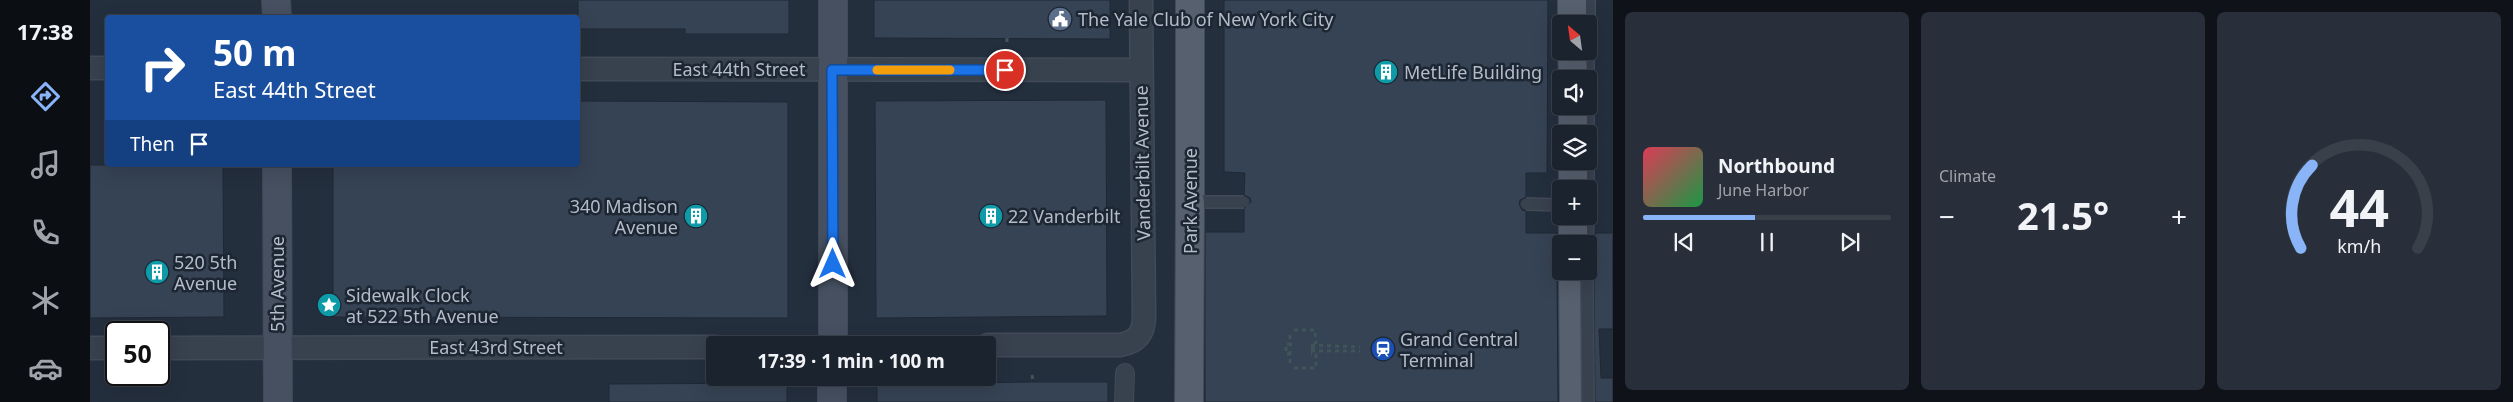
<!DOCTYPE html>
<html lang="en">
<head>
<meta charset="utf-8">
<style>
	:root { --surface:#1b232e; --page:#282f3a; --text:#f1f3f6; --muted:#a0a4aa; --line:#39404a; --accent:#8ab4f8 }
	body { margin:0; font-family:"Noto Sans",sans-serif; background:var(--page); color:var(--text); height:100vh; display:flex; flex-direction:column; font-size:19px; white-space:nowrap }
	* { box-sizing:border-box; margin:0 }
	p { font-size:16px; color:var(--muted) }
	.icon { flex:none; width:28px; height:28px; fill:none; stroke:currentColor; stroke-width:2; stroke-linecap:round; stroke-linejoin:round }
	.map { position:relative; flex:1; overflow:hidden }
	.details { display:flex; flex-direction:column; gap:12px; padding:12px; background:#0f1319; width:900px }
	.details>* { flex:none }
	.banner { position:absolute; left:15px; top:15px; width:475px; height:152px; border-radius:5px; box-shadow:0 5px 20px #0002,0 0 0 1px var(--line); background:#1a4fa0; color:#fff; overflow:hidden }
	.needle { width:32px; rotate:331deg }
	.tools { position:absolute; left:1462px; top:15px; display:grid; gap:10px }
	.tools a { display:grid; place-items:center; width:45px; height:45px; border-radius:5px; background:var(--surface); box-shadow:0 5px 20px #0002,0 0 0 1px var(--line); font-size:25px }
	.speed { position:absolute; left:15px; top:321px; display:flex; gap:10px; font-size:25px; font-weight:700; text-align:center }
	.speed>* { display:grid; place-content:center; width:65px; height:65px; border-radius:50%; background:var(--surface); box-shadow:0 5px 20px #0002,0 0 0 1px var(--line); line-height:1 }
	.speed .limit { border:2px solid #111; border-radius:8px; background:#fff; color:#111 }
	.pin { position:absolute; display:grid; place-items:center; width:42px; height:42px; color:#fff; margin:-21px; border:2px solid #fff; border-radius:50%; box-shadow:0 1px 5px #0007 }
	.me { position:absolute; width:55px; margin:-28px; rotate:0deg; stroke-linejoin:round; filter:drop-shadow(0 0 4px #0008) }
	.turn { display:flex; align-items:center; gap:18px; height:105px; padding:0 25px; font-size:22px }
	.turn .icon { width:65px; height:65px; stroke-width:2.5 }
	.turn b { display:block; font-size:35px; line-height:42px }
	.then { display:flex; align-items:center; height:48px; padding:0 25px; background:#0003; gap:10px; font-size:19px }
	.big { font-size:38px; font-weight:700; line-height:1.1 }
	.details .widget { flex:1; display:flex; flex-direction:column; justify-content:center; gap:8px; min-width:0; padding:0 18px; border-radius:8px; background:var(--page) }
	.details .dial { align-items:center; gap:0 }
	.dial svg { height:130px; overflow:visible; fill:none; stroke:var(--line); stroke-width:7; stroke-linecap:round; text-anchor:middle }
	.dial text { fill:var(--text); stroke:none }
	.song { display:flex; align-items:center; gap:15px }
	.cover { width:60px; height:60px; border-radius:8px; background:linear-gradient(135deg,hsl(350 70% 55%),hsl(140 70% 35%)) }
	.played { height:5px; border-radius:2px; background:linear-gradient(90deg,var(--accent) 45%,var(--line) 45%) }
	.keys { display:flex; justify-content:space-around; direction:ltr }
	.heat { display:flex; justify-content:space-between; align-items:center; font-size:28px; direction:ltr }
	.details .tiles { flex:1; display:grid; gap:12px; grid-template-columns:repeat(3,1fr) }
	.trip { position:absolute; left:616px; top:336px; width:290px; height:50px; border-radius:5px; background:var(--surface); box-shadow:0 5px 20px #0002,0 0 0 1px var(--line); font-weight:700; line-height:50px; text-align:center }
	main { display:flex; flex:1; min-height:0 }
	.tab-bar { display:flex; flex-direction:column; width:90px; justify-content:space-around; align-items:center; background:#0b0e12; color:var(--muted) }
	.tab-bar .icon { width:35px; height:35px }
	.tab-bar .on { color:var(--accent) }
	.tab-bar b { font-size:22px; color:var(--text) }
	.map>svg:first-child { display:block }
</style>
</head>
<body>
<main>
<nav class="tab-bar">
<b>17:38</b>
<svg class="icon on" aria-label="directions" viewBox="0 0 24 24"><path d="M12 3l9 9-9 9-9-9zM9 14v-3h6M13 9l2 2-2 2"/></svg>
<svg class="icon" aria-label="music" viewBox="0 0 24 24"><path d="M9 18V5l10-2v13"/><circle cx="6" cy="18" r="3"/><circle cx="16" cy="16" r="3"/></svg>
<svg class="icon" aria-label="phone" viewBox="0 0 24 24"><path d="M5 4h4l2 5-3 2q2 4 5 5l2-3 5 2v4C11 20 4 13 5 4z"/></svg>
<svg class="icon" aria-label="climate" viewBox="0 0 24 24"><path d="M12 3v18M4 7l16 10M4 17L20 7"/></svg>
<svg class="icon" aria-label="car" viewBox="0 0 24 24"><path d="M5 17H2v-5l4-1 3-4h7l3 4 3 1v5h-3M9 17h6M6 11h13"/><circle cx="7" cy="17" r="2"/><circle cx="17" cy="17" r="2"/></svg>
</nav>
<div class="map">
<svg width="1523" height="402" viewBox="0 0 1523 402">
	<rect width="100%" height="100%" fill="#242f3e"/>
	<!-- building -->
	<path fill="#364354" stroke="#1f2835" d="M488,0h211v34h-104v-5h-107z
		M784,0h236v39l-236,-1z
		M1134,0h324l-1,173h-21v24l-6,3 -1,4 3,6 4,1v22h31v11l4,10 -4,17 1,131h-353v-170h39v-23l7,-7 -1,-4 -6,-3 1,-22 -21,-1z
		M1016,100l1,216 -231,2 -1,-217z
		M488,101l210,1v216l-455,-1v-152h245z
		M0,165h133l1,152 -134,1z
		M1505,233h18v96h-14l2,49h12v24h-18l-1,-131 -5,-7v-13l5,-3z
		M943,382h75v20h-231v-18z
		M697,383v19h-178v-18z"/>
	<g fill="none" stroke-linecap="round" stroke-linejoin="round">
		<!-- service casing -->
		<g stroke="#414a57" stroke-width="14">
			<path id="service" d="M1499,24v-24
				M1498,79v-28
				M1498,134v-28
				M1498,189v-28
				M1497,244l1,-28"/>
		</g>
		<!-- pedestrian casing -->
		<g stroke="#414a57" stroke-width="20">
			<path id="pedestrian" d="M1034,402l1,-29"/>
		</g>
		<!-- minor casing -->
		<g stroke="#414a57" stroke-width="25">
			<path id="minor" d="M0,68h18
				M488,69l563,1
				M898,345h132c17,-3 24,-11 24,-29l-3,-316
				M0,348h26
				M69,348l556,-1"/>
		</g>
		<!-- secondary casing -->
		<g stroke="#414a57" stroke-width="30">
			<path id="secondary" d="M186,0l1,18
				M187,165l1,237
				M743,345v-345
				M742,402v-24"/>
		</g>
		<!-- primary casing -->
		<g stroke="#414a57" stroke-width="30">
			<path id="primary" d="M1100,0v202
				M1482,0v24
				M1482,51l1,28
				M1483,106v28
				M1483,161v28
				M1483,216v28
				M1483,271l1,131"/>
		</g>
		<!-- path -->
		<path stroke="#3f5557" stroke-width="3" stroke-dasharray="4 4" stroke-linecap="butt" d="M917,38v4
			M1204,330h21l1,13h-5
			M1200,335v10h4
			M1221,345l49,2
			M1221,348l5,1
			M1221,351h49
			M1201,354h-5v-10h5
			M1200,363v-12h4
			M1204,368h22v-14h-5
			M942,375l1,7"/>
		<!-- service -->
		<use href="#service" stroke="#38414e" stroke-width="11"/>
		<!-- pedestrian -->
		<use href="#pedestrian" stroke="#38414e" stroke-width="18"/>
		<!-- minor -->
		<use href="#minor" stroke="#38414e" stroke-width="22"/>
		<!-- secondary -->
		<use href="#secondary" stroke="#465061" stroke-width="28"/>
		<!-- primary -->
		<use href="#primary" stroke="#56606e" stroke-width="28"/>
		<!-- service-bridge casing -->
		<g stroke="#414a57" stroke-width="14" stroke-linecap="butt">
			<path id="service-bridge" d="M1100,202h54
				M1436,204l35,1
				M1497,271l1,131"/>
		</g>
		<!-- primary-bridge casing -->
		<g stroke="#414a57" stroke-width="30" stroke-linecap="butt">
			<path id="primary-bridge" d="M1099,402l1,-200"/>
		</g>
		<!-- service-bridge -->
		<use href="#service-bridge" stroke="#38414e" stroke-width="11"/>
		<!-- primary-bridge -->
		<use href="#primary-bridge" stroke="#56606e" stroke-width="28"/>
	</g>
	<g fill="none" stroke-linecap="round" stroke-linejoin="round">
		<!-- route casing -->
		<g stroke="#114b97" stroke-width="12">
			<path id="route" d="M743,264l-1,-194h173"/>
		</g>
		<!-- route -->
		<use href="#route" stroke="#1a73e8" stroke-width="9"/>
		<!-- slow -->
		<path stroke="#f59e0b" stroke-width="9" d="M787,70h73"/>
	</g>
	<!-- icons -->
	<defs>
		<g id="civic-disc" transform="scale(1.25)"><circle r="9.5" fill="#5c6f8a" stroke="#1d2633"/><path d="M-.6-6.5H3V-4.5H.6V-3L4-1V1h2V6H-6V1h2V-1L-.6-3ZM-1.2 2.5V6h2.4V2.5Z" fill="#fff"/></g>
		<g id="building-disc" transform="scale(1.25)"><circle r="9.5" fill="#0f9aa8" stroke="#1d2633"/><path d="M-4-6H4V6H1V3H-1V6H-4ZM-2.5-4.3h1.7v1.8h-1.7ZM.8-4.3h1.7v1.8H.8ZM-2.5-1h1.7V.8h-1.7ZM.8-1h1.7V.8H.8Z" fill="#fff"/></g>
		<g id="sight-disc" transform="scale(1.25)"><circle r="9.5" fill="#0f9aa8" stroke="#1d2633"/><path d="M0-6L1.8-2.2L6-1.7L2.9 1.2L3.7 5.4L0 3.3L-3.7 5.4L-2.9 1.2L-6-1.7L-1.8-2.2Z" fill="#fff"/></g>
		<g id="station-disc" transform="scale(1.25)"><circle r="9.5" fill="#1a4fb4" stroke="#1d2633"/><path d="M-3-6H3Q5-6 5-4V2Q5 4 3 4L4.5 6H3L1.5 4h-3L-3 6H-4.5L-3 4Q-5 4-5 2V-4Q-5-6-3-6ZM-3.5-4v3h7v-3ZM-3.5 1v1.5H-2V1ZM2 1v1.5H3.5V1Z" fill="#fff"/></g>
	</defs>
	<g fill-rule="evenodd">
		<use href="#civic-disc" x="970" y="19"/>
		<use href="#building-disc" x="1296" y="72"/>
		<use href="#building-disc" x="606" y="216"/>
		<use href="#building-disc" x="901" y="216"/>
		<use href="#building-disc" x="67" y="272"/>
		<use href="#sight-disc" x="239" y="305"/>
		<use href="#station-disc" x="1293" y="349"/>
	</g>
	<g text-anchor="middle" dominant-baseline="central" stroke-width="5" stroke-linejoin="round" paint-order="stroke">
		<!-- poi labels -->
		<g font-size="18" fill="#b4bcc9" stroke="#1d2633" text-anchor="start">
			<text x="988" y="19">The Yale Club of New York City</text>
			<text x="1314" y="72">MetLife Building</text>
			<text x="588" y="206" text-anchor="end">340 Madison<tspan x="588" dy="21">Avenue</tspan></text>
			<text x="918" y="216">22 Vanderbilt</text>
			<text x="84" y="262">520 5th<tspan x="84" dy="21">Avenue</tspan></text>
			<text x="256" y="295">Sidewalk Clock<tspan x="256" dy="21">at 522 5th Avenue</tspan></text>
			<text x="1310" y="339">Grand Central<tspan x="1310" dy="21">Terminal</tspan></text>
		</g>
		<!-- street labels -->
		<g font-size="18" fill="#b4bcc9" stroke="#1d2633">
			<text x="649" y="69">East 44th Street</text>
			<text transform="translate(1052 163) rotate(-91)">Vanderbilt Avenue</text>
			<text transform="translate(1100 201) rotate(-90)">Park Avenue</text>
			<text transform="translate(187 284) rotate(-90)">5th Avenue</text>
			<text x="406" y="347">East 43rd Street</text>
		</g>
	</g>
</svg>
<div class="tools">
<a><svg class="needle" viewBox="-14 -14 28 28"><path d="M0-13l5 13h-10z" fill="#e53935"/><path d="M0 13l5-13h-10z" fill="#a0a4aa"/></svg></a>
<a><svg class="icon" aria-label="sound" viewBox="0 0 24 24"><path d="M4 9h4l5-4v14l-5-4H4zM17 9q2 3 0 6"/></svg></a>
<a><svg class="icon" aria-label="layers" viewBox="0 0 24 24"><path d="M12 4l9 5-9 5-9-5zM3 14l9 5 9-5"/></svg></a>
<a>+</a>
<a>−</a>
</div>
<div class="speed"><div class="limit">50</div></div>
<div class="pin" style="left:915px;top:70px;background:#d93025"><svg class="icon" aria-label="arrive" viewBox="0 0 24 24"><path d="M6 21V4h12l-3 4 3 4H6"/></svg></div>
<svg class="me" style="left:743px;top:264px" viewBox="-20 -20 40 40"><path d="M0-17L14 15 0 8-14 15z" fill="#1a73e8" stroke="#fff" stroke-width="4"/></svg>
<div class="trip">17:39 · 1 min · 100 m</div>
<div class="banner">
<div class="turn"><svg class="icon" aria-label="right" viewBox="0 0 24 24"><path d="M7 20v-9h11M14 6l5 5-5 5"/></svg><div><b>50 m</b>East 44th Street</div></div>
<div class="then">Then<svg class="icon" aria-label="arrive" viewBox="0 0 24 24"><path d="M6 21V4h12l-3 4 3 4H6"/></svg></div>
</div>
</div>
<section class="details">
<div class="tiles">
<div class="widget">
<div class="song"><i class="cover"></i><div><b>Northbound</b><p>June Harbor</p></div></div>
<div class="played"></div>
<div class="keys"><svg class="icon" aria-label="previous" viewBox="0 0 24 24"><path d="M18 5L8 12l10 7zM5 5v14"/></svg><svg class="icon" aria-label="pause" viewBox="0 0 24 24"><path d="M8 5v14M16 5v14"/></svg><svg class="icon" aria-label="next" viewBox="0 0 24 24"><path d="M6 5l10 7-10 7zM19 5v14"/></svg></div>
</div>
<div class="widget"><p>Climate</p>
<div class="heat"><a>−</a><b class="big">21.5°</b><a>+</a></div>
</div>
<div class="widget dial"><svg viewBox="0 0 100 80">
<path d="M14 69A42 42 0 1 1 86 69"/>
<path d="M14 69A42 42 0 0 1 21 18" stroke="#8ab4f8"/>
<text x="50" y="56" font-size="32" font-weight="700">44</text>
<text x="50" y="72" font-size="11">km/h</text>
</svg></div>
</div>
</section>
</main>
</body>
</html>
